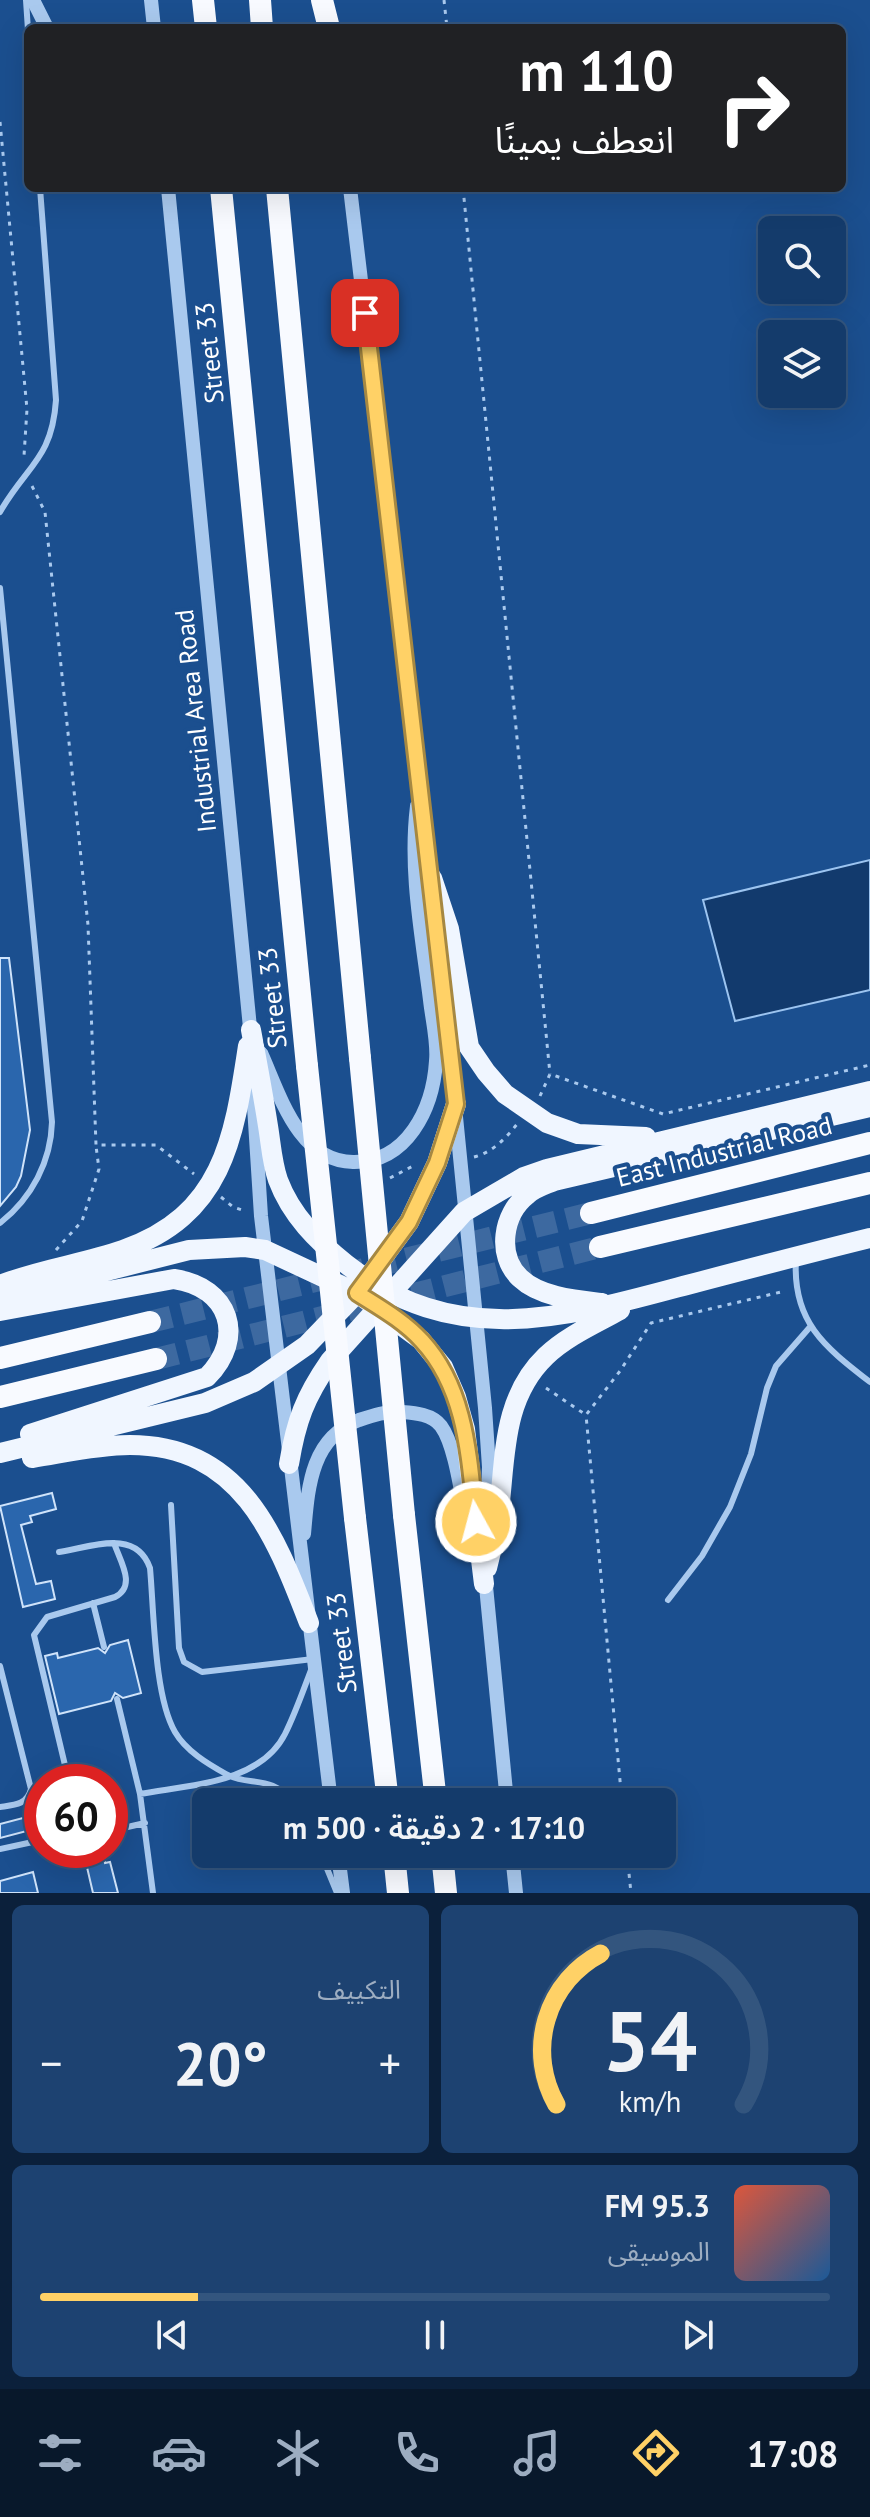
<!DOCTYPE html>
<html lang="ar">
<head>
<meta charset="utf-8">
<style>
	:root { --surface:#143b6b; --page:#1d4271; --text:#f1f3f6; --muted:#9dadc1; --line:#33557e; --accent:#ffd166 }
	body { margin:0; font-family:"PT Sans","Noto Sans Arabic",sans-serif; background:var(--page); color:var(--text); direction:rtl; height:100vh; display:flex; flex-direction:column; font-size:30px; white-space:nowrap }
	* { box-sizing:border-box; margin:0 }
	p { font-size:26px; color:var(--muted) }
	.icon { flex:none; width:44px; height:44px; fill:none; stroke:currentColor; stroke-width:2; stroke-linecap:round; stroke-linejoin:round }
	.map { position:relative; height:1893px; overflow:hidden; direction:ltr }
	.sheet { display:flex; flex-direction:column; gap:12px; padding:12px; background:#0b203b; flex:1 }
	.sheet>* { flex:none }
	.guide { position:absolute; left:24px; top:24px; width:822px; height:168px; border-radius:12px; box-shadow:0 8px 32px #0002,0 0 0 2px var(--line); direction:rtl; background:#202124; color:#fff; overflow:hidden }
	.controls { position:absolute; left:758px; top:216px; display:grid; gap:16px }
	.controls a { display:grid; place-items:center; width:88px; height:88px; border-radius:12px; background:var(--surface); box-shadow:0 8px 32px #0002,0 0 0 2px var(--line); font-size:40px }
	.speed { position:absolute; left:24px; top:1764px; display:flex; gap:16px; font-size:40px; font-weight:700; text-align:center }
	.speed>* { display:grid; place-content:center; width:104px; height:104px; border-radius:50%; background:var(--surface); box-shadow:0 8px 32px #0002,0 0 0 2px var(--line); line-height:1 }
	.speed .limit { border:12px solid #d22; background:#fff; color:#111 }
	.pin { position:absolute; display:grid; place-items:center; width:68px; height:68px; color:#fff; margin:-34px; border-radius:16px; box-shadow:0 4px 12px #0006 }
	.me { position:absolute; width:88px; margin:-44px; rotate:353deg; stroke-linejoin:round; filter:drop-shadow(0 0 6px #0008) }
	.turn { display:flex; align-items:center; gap:28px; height:168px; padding:0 40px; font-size:36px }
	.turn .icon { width:104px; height:104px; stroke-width:2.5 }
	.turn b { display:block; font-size:56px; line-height:68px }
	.big { font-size:60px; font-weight:600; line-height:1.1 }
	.sheet .tile { flex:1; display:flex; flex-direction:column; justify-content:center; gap:12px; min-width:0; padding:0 28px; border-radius:12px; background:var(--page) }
	.sheet .dial { align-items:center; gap:0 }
	.dial svg { height:208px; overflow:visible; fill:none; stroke:var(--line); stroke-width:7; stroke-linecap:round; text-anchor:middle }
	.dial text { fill:var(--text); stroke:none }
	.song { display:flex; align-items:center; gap:24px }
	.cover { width:96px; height:96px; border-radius:12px; background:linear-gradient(135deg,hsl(10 70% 55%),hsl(210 70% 35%)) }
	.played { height:8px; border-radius:4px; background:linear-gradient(90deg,var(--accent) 20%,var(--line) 20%) }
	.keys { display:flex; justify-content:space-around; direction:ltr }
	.heat { display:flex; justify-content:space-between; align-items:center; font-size:44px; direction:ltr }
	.sheet .tiles { flex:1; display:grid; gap:12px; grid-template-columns:1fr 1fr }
	.tile:last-child { grid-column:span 2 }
	.trip { position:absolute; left:192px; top:1788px; width:484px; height:80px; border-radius:12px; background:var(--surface); box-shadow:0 8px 32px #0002,0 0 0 2px var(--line); font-weight:600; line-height:80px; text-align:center; direction:rtl }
	.tabs { display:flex; height:128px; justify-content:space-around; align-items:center; background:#08182b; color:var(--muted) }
	.tabs .icon { width:56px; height:56px }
	.tabs .on { color:var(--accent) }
	.tabs b { font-size:36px; color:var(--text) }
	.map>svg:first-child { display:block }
</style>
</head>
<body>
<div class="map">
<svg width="870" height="1893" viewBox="0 0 870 1893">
	<rect width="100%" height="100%" fill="#1b4f8f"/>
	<!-- water -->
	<path fill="#123a6d" stroke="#9cc4f0" stroke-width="2" d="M870,860v130l-135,31 -32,-121z"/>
	<!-- building -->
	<path fill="#2a66ad" stroke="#cfe3fa" stroke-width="2" d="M0,958h9l21,172 -9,46 -5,11 -16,19z
		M52,1493l4,16 -26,7 2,6 -11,3 15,59 15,-3 4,18 -32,8 -23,-101z
		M128,1640l13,53 -18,5 -8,-5 -4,8 -52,13 -14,-58 12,-3 1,5 40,-10 7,5 5,-8z
		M42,1813v14l-42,11v-14z
		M83,1850h19l3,13 5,-1 8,31h-25z
		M33,1872l5,21h-38v-12z"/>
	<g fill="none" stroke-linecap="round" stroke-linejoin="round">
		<!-- trunk-tunnel -->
		<path stroke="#3d69a0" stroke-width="22" stroke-dasharray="22 11" stroke-linecap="butt" d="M150,1322l441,-109
			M156,1359l444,-112"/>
		<!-- path -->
		<path stroke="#a9c9ee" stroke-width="3" stroke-dasharray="4 6" stroke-linecap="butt" d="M444,0l3,28
			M0,122l27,287 -3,47
			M463,188l87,886
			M32,486l13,26 43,413 8,220h60l38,29
			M540,1096l10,-22 113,40 207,-49
			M474,1157c19,-5 32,-19 44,-34
			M390,1178l25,-13
			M221,1197l12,10 12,4
			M56,1250l26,-29 17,-52 -3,-23
			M546,1388l40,27
			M622,1802l-36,-387 34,-44 31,-48 134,-32
			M627,1854l4,39"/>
		<!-- service -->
		<path stroke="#a9c9ee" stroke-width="6" d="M26,0l2,30
			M0,512c27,-47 52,-53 56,-112l-16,-212
			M0,588l52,534c-1,39 -20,76 -52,101
			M796,1259c-4,63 29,88 74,123
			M171,1505l8,143 5,14 18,10 111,-13
			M59,1552c32,-5 77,-24 91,16 4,43 4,128 25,164 11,19 33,32 51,42 22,13 46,0 66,28
			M668,1600l34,-44 28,-49 21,-53 16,-66 9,-22 34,-39
			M93,1603l11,44
			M0,1666l31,123c-4,16 -17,16 -31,18
			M117,1699l23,95 13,99
			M69,1782l-35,-147 13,-18 68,-20c22,-11 5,-36 -1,-54
			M140,1794c47,-9 120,-10 145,-60 10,-20 18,-43 26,-64
			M110,1831l35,-8
			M0,1849l42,-9
			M321,1854l16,39"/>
		<!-- tertiary -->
		<path stroke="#a9c9ee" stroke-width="14" d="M33,0l14,28
			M151,0l3,28
			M168,188l83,850
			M350,188l83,698
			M435,906l50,502 4,59 -3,72
			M261,1053c19,42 37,108 92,109 54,1 80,-53 83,-101 2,-19 -4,-42 -6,-61 -8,-64 -21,-129 -13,-194
			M252,1075l9,141 70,586
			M304,1534c4,-45 6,-96 55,-114 15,-5 27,-9 42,-8 14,1 31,2 40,14 17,23 22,88 31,119
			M485,1576l22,226
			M338,1854l5,39
			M512,1854l4,39"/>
		<!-- primary -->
		<path stroke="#f0f6ff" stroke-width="20" d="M432,878l17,51 20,118 17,25 19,22 42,29 31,11 68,3
			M251,1030c6,32 12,64 17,96 3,18 4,37 10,54 13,35 39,61 68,84 110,86 218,54 341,21 61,-16 122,-32 183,-47
			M0,1285c40,-16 83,-21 123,-35 100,-35 111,-111 125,-204
			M0,1298l189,-48 56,-3 20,3 92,43 64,47 22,27 13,30 9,32 19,155
			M602,1303c-27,-3 -62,-6 -82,-25 -24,-23 -17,-64 7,-83 7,-7 18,-10 27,-14l316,-74
			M0,1311l174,-32c56,8 72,59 33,98l-177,57
			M0,1453l205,-50 49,-21 53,-37 50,-52 52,-71 28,-59 19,-59
			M32,1458c32,-5 65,-13 98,-13 111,0 145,90 179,178
			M289,1464c7,-43 16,-67 41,-103l134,-149 60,-35 23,-8 323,-78
			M487,1568c4,-16 8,-32 11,-49 8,-57 2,-119 48,-163 21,-20 49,-32 74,-46"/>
		<!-- trunk -->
		<path stroke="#f8faff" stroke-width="22" d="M203,0l3,28
			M260,0l2,28
			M322,0l7,28
			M221,188l86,878
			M277,188l83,870
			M591,1213l279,-70
			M600,1247l270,-64
			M0,1358l150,-36
			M0,1397l156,-38
			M404,1515l32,287
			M355,1518l33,284
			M394,1854l4,39
			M442,1854l4,39"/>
		<!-- trunk-bridge -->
		<path stroke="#f8faff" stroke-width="22" d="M360,1058l44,457
			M307,1066l48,452"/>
	</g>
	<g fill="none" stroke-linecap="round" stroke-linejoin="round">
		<!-- route casing -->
		<g stroke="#a68842" stroke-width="20">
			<path id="route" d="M365,313l91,791 -19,59 -28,59 -52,71c22,14 47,28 65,48 45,49 47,118 54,181"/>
		</g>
		<!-- route -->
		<use href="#route" stroke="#ffd166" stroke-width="14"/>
	</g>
	<g text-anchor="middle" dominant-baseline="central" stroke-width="8" stroke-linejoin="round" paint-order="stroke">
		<!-- street labels -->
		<g font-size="26" fill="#fff" stroke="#1b4f8f">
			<text transform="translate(209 353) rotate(-96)">Street 33</text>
			<text transform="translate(195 721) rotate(-96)">Industrial Area Road</text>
			<text transform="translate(272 998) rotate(-96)">Street 33</text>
			<text transform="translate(724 1151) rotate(-14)">East Industrial Road</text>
			<text transform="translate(341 1643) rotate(-97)">Street 33</text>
		</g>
	</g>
</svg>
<div class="controls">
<a><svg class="icon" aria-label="search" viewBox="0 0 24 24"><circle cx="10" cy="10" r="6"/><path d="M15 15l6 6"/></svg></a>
<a><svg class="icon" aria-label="layers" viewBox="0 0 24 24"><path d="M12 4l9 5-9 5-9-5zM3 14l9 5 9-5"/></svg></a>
</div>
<div class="speed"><div class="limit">60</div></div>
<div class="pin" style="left:365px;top:313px;background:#d93025"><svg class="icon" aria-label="arrive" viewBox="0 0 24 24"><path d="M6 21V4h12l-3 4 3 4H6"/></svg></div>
<svg class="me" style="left:476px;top:1522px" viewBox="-20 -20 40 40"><circle r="17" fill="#ffd166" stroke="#fff" stroke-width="3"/><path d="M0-11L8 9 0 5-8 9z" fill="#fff"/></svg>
<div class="trip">17:10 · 2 دقيقة · 500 m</div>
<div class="guide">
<div class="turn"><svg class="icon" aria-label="right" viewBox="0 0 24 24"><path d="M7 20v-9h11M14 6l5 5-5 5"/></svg><div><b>110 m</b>انعطف يمينًا</div></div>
</div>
</div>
<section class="sheet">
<div class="tiles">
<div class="tile dial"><svg viewBox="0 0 100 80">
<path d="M14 69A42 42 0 1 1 86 69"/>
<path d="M14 69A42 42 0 0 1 31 11" stroke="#ffd166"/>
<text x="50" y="56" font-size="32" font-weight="700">54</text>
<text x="50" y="72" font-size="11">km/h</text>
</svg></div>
<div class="tile"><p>التكييف</p>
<div class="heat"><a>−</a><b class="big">20°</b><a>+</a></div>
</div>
<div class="tile">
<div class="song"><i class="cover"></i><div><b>95.3 FM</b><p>الموسيقى</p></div></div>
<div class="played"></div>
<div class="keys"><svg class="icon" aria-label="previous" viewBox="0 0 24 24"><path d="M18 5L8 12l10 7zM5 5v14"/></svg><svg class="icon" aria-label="pause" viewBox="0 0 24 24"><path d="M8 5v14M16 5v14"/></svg><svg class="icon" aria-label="next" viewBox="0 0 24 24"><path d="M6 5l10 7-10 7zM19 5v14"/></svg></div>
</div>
</div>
</section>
<nav class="tabs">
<b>17:08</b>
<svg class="icon on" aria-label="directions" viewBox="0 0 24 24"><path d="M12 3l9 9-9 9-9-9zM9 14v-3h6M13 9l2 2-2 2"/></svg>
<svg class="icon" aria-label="music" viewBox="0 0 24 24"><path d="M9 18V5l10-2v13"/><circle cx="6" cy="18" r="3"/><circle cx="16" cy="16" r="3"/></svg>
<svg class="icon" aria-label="phone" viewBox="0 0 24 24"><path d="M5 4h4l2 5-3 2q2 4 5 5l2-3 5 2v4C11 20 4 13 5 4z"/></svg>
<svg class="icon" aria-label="climate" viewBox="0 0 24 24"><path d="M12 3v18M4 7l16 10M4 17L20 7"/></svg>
<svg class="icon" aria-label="car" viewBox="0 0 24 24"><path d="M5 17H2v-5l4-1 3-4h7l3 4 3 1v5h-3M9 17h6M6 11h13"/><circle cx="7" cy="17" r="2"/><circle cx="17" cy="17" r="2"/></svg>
<svg class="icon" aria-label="filters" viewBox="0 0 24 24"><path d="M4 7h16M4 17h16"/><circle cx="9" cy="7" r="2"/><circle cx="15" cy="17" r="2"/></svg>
</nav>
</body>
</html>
